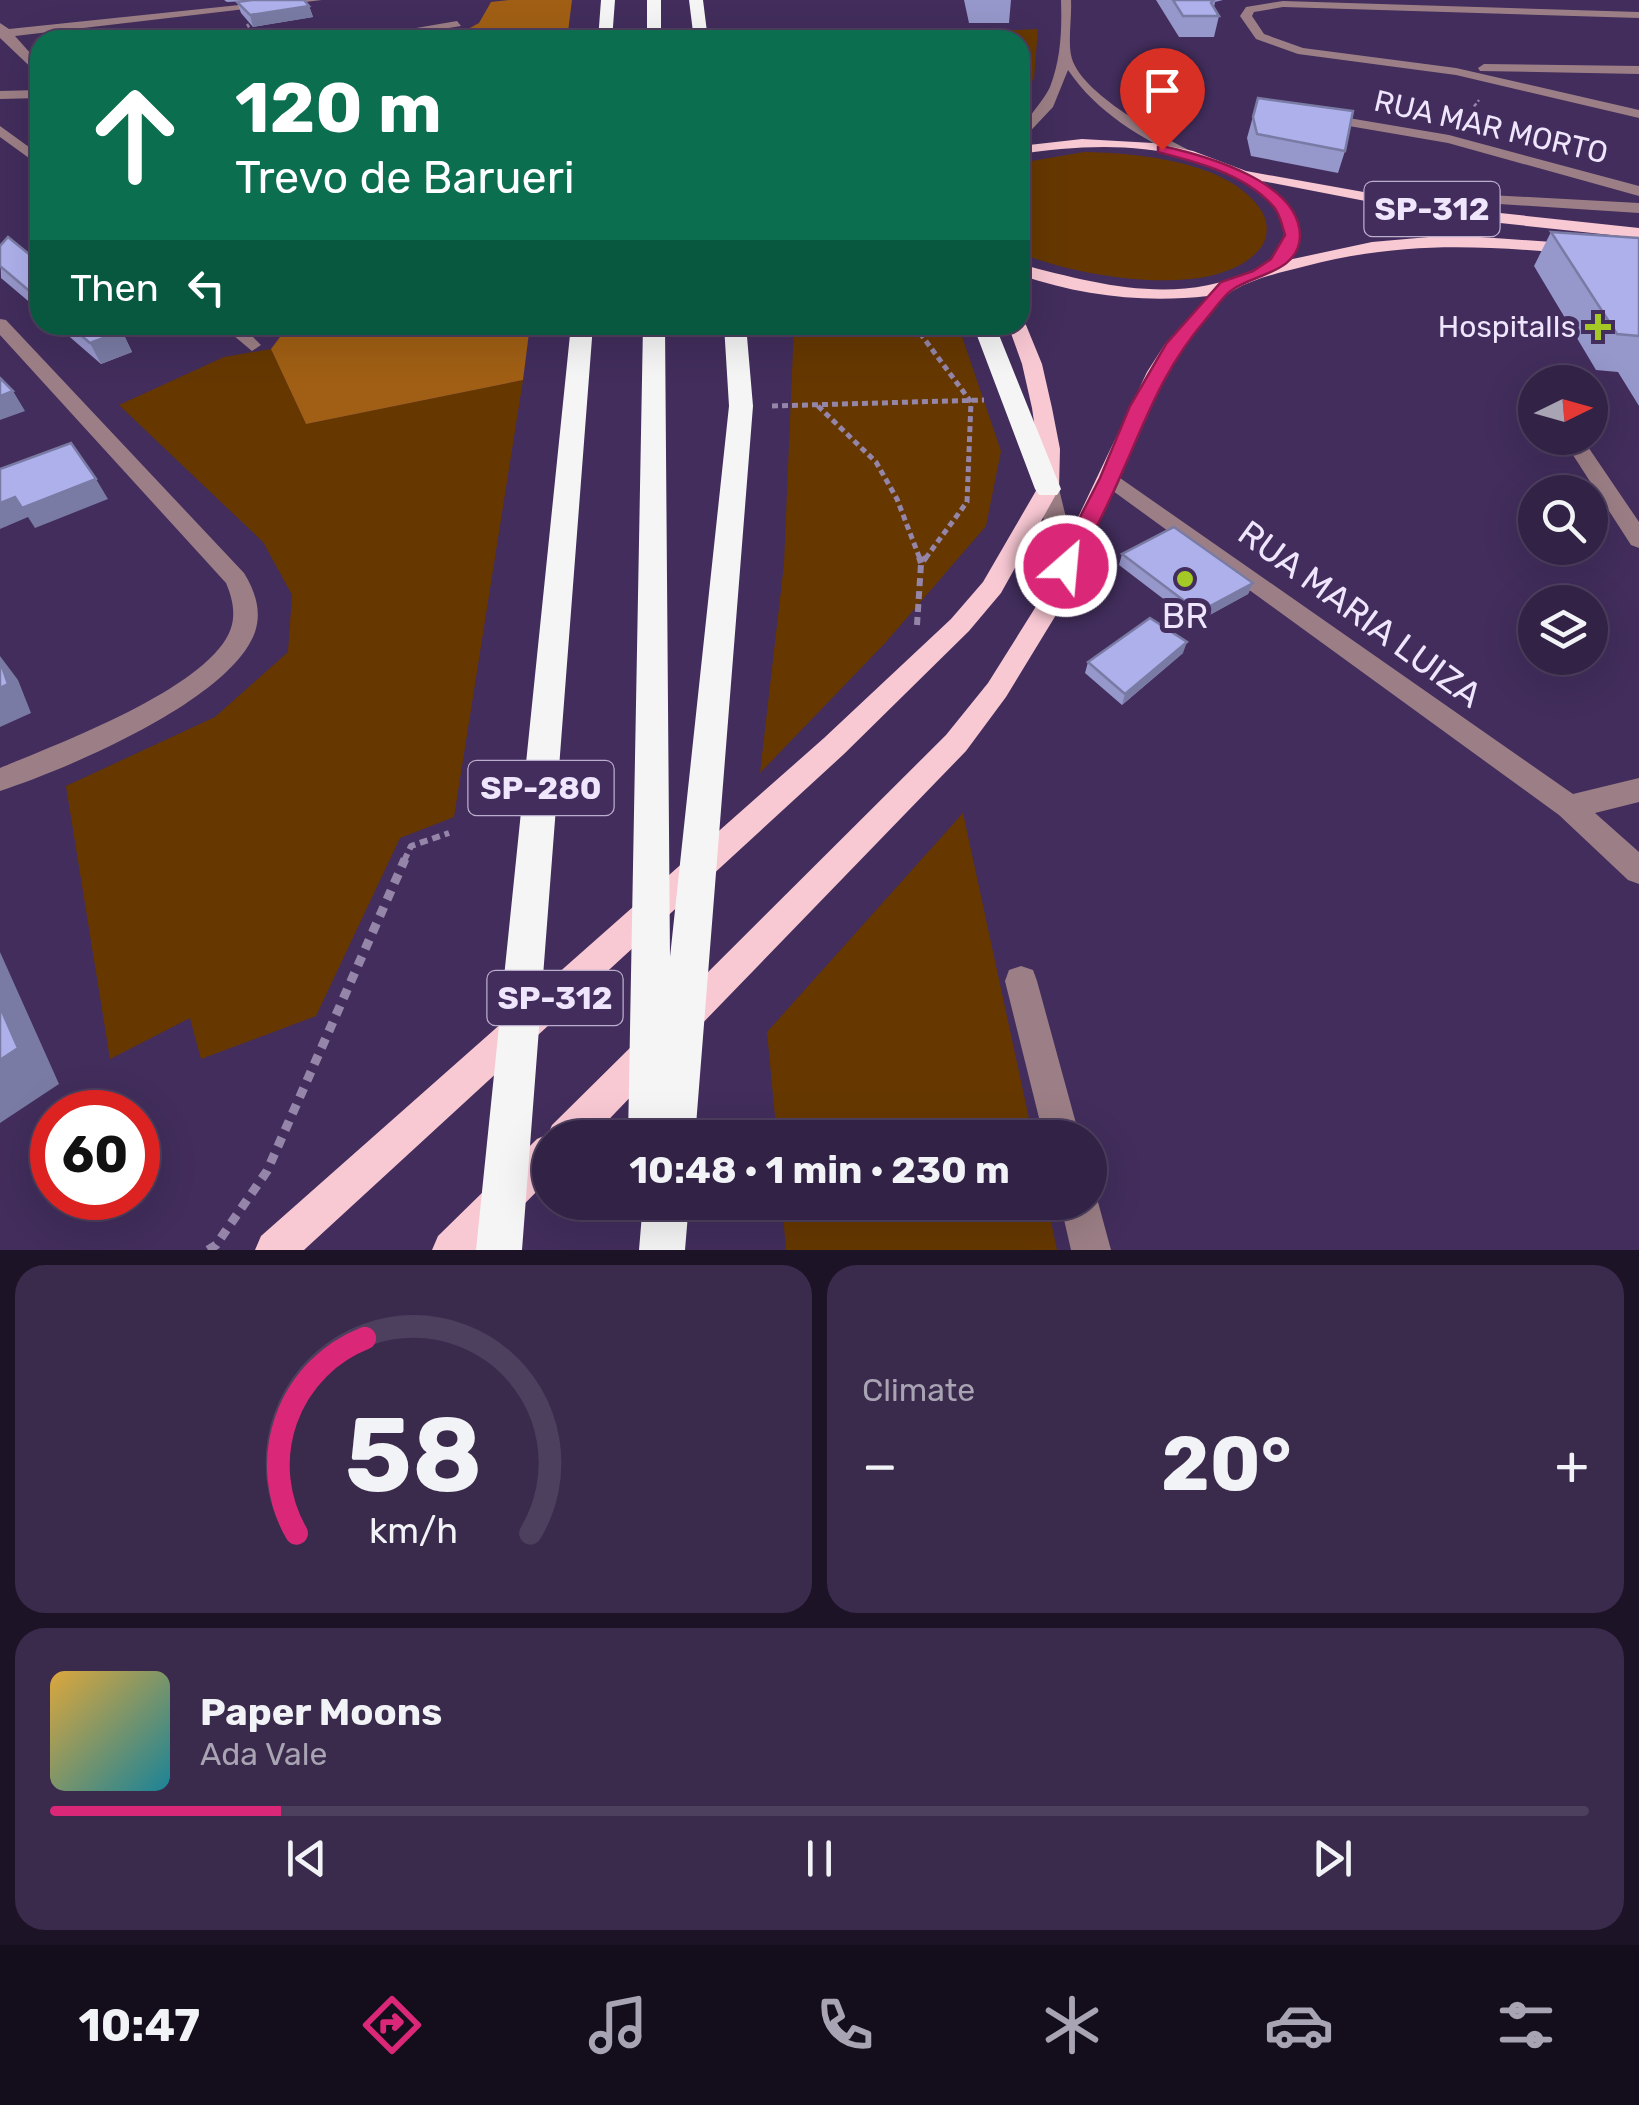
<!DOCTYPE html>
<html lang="en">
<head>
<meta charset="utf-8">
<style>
	:root { --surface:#322245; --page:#3a2a4c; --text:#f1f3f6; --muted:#a8a4b3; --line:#4d3f5e; --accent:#db2777 }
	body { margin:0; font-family:Rubik,sans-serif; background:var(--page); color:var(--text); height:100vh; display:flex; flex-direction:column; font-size:38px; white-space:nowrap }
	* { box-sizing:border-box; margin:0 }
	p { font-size:32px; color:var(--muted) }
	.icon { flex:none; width:55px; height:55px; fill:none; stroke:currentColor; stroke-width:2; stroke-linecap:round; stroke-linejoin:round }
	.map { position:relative; height:1250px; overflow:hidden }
	.panel { display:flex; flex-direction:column; gap:15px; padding:15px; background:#1c1326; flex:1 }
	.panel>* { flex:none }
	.guide { position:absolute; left:30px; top:30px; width:1000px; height:305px; border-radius:30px; box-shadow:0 10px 40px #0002,0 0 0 2px var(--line); background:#0b6e4f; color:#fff; overflow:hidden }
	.needle { width:65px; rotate:85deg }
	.fabs { position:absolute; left:1518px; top:365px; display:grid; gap:20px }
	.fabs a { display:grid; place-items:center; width:90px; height:90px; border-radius:50%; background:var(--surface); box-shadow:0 10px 40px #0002,0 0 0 2px var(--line); font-size:50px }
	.speed { position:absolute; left:30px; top:1090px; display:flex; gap:20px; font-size:50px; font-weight:700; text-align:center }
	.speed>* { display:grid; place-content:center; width:130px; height:130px; border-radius:50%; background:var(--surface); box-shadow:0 10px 40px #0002,0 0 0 2px var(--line); line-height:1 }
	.speed .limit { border:15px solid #d22; background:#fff; color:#111 }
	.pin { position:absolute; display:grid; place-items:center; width:85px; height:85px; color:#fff; margin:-102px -42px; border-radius:50% 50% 50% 0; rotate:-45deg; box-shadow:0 0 10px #0007 }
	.pin .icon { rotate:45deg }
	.me { position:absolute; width:110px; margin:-55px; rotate:27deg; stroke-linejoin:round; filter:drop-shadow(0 0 8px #0008) }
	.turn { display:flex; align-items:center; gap:35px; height:210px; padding:0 40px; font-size:45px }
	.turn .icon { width:130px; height:130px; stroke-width:2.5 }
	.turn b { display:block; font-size:70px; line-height:85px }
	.then { display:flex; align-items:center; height:95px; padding:0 40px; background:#0003; gap:20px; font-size:38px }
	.big { font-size:75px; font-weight:700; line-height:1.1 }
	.panel .tile { flex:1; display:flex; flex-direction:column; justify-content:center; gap:15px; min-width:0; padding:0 35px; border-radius:30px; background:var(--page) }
	.panel .dial { align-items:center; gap:0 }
	.dial svg { height:260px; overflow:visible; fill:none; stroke:var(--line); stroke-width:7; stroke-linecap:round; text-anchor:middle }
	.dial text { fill:var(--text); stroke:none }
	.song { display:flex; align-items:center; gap:30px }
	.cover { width:120px; height:120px; border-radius:15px; background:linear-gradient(135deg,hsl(40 70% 55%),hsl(190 70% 35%)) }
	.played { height:10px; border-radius:5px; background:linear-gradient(90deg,var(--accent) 15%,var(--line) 15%) }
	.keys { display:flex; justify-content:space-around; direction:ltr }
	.heat { display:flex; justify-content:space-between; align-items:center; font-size:55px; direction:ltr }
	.panel .tiles { flex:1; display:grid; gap:15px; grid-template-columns:1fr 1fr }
	.tile:last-child { grid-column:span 2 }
	.trip { position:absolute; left:532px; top:1120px; width:575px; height:100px; border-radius:50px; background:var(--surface); box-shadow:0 10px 40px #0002,0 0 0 2px var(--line); font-weight:700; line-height:100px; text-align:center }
	.tabs { display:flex; height:160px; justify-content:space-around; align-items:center; background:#140e1c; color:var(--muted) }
	.tabs .icon { width:70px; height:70px }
	.tabs .current { color:var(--accent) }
	.tabs b { font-size:45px; color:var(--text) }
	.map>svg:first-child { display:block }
</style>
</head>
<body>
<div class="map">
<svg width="1639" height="1250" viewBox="0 0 1639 1250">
	<rect width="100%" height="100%" fill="#422d5c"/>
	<!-- green -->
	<path fill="#663800" d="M1038,29l-4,50 -14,16v-55l-199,-1z
		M1084,152c53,1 145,9 177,58 7,11 8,25 1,36 -42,58 -187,30 -242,7v-90z
		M794,325h164l43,126 -15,75 -100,116 -126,131 24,-209z
		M271,349l35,75 217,-44 -69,437 -54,21 -84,178 -115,43 -11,-41 -80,41 -44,-273 149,-69 73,-65 4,-57 -29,-53 -144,-137 105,-48z
		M963,813l70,324h-256l-10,-105z
		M782,1203h265l10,47h-271z"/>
	<!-- forest -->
	<path fill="#a05f14" d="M509,0h63l-5,40h-119l31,-17 12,-21z
		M289,325h241l-7,55 -217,44 -35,-75z"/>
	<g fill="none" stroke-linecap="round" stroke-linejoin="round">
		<!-- path-far3 -->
		<path stroke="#9485a9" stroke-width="2.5" stroke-dasharray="4 2.5" stroke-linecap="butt" d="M247,24l10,16
			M1462,122l17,-22"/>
		<!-- path-far2 -->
		<path stroke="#9485a9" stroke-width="5" stroke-dasharray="6 4" stroke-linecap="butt" d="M914,325l57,77 -4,100 -42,57
			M772,406l212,-6
			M818,406l58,56 21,37 23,60"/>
		<!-- path-far1 -->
		<path stroke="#9485a9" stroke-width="6" stroke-dasharray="8 5" stroke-linecap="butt" d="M919,557l2,6
			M917,625l4,-61 5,-7
			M404,861l7,-15 38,-13"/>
		<!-- path -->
		<path stroke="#9485a9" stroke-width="9" stroke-dasharray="10 8" stroke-linecap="butt" d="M208,1250l8,-5 51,-74 138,-312"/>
		<!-- minor -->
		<path fill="#9c7f86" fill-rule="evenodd" d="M286,0h36l-307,36 25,28v12l-40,-38v-15l9,6z
			M1061,0h10c1,17 -3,39 0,55 7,38 93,83 126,99v6h-10c-46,-22 -90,-47 -119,-90l-15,37 -33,35c0,-20 21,-36 30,-55 11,-28 12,-57 11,-87z
			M1283,1l356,11v6l-356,-11 -29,5 -2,4 12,18 39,14 153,20 183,42v8l-183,-43 -158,-21 -42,-15 -16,-23 6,-9z
			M457,21l4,5 -86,14h-29z
			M1484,64l155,2v8l-159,-3 -2,-3z
			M40,90v8l-40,1v-8z
			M1319,113l130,22 190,51v10l-191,-53 -134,-23v-6z
			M0,126l40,29v11l-40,-29z
			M1489,195l150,8v10l-155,-10 -3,-3z
			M0,319l6,1 238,253c11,18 18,38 11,59 -24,68 -188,137 -255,159v-23c55,-23 212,-81 231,-140 5,-15 1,-31 -5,-45l-226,-248z
			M221,325h20l20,20 -9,6z
			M1536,375l10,7 -17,4 -3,-5z
			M1562,438h20l57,84v26l-8,-3z
			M1110,471l463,323 66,-16v24l-44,11 44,39v32l-11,-4 -69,-65 -457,-332 -3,-5 3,-5z
			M1048,482l11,7 19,77 -12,8 -12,-8 -17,-77z
			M1021,966l12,4 4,11 43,157h-36l-39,-157 4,-11z
			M1090,1188l8,14 13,48h-40l-11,-48h30z"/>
		<!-- major -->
		<path fill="#f8c8d3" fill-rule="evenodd" d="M1082,139l71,4 40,8 53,20 207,37 186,20v10l-186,-20 -191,-37c28,20 51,47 26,79l84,-18 80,-7 187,13v10c-123,-7 -209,-24 -333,8 -24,6 -51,12 -72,24 -17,9 -56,64 -67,82l-108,238 -53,87 -40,54 -272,281 -12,5 -12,-5 -5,-11 5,-11 276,-275 42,-52 47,-75 112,-236 18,-28 43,-48c-64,7 -126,0 -188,-21v-11c76,20 156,42 231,7 16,-8 33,-19 33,-38 0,-20 -15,-32 -29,-43 -64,-50 -159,-48 -235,-36v-8z
			M1020,320l6,5 16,39 10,44 8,41 -1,40 -58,104 -32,38 -125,123 -540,496h-49l6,-14 563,-498 127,-119 32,-37 54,-93 1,-40 -6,-41 -10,-44 -14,-39h12z
			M653,1032l12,5 5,12 -5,12 -74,77h-41v40l-71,72h-47l6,-14 99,-97 11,-5 4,-9 89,-88z"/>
		<!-- highway -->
		<path fill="#f5f5f5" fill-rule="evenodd" d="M601,0h14l-3,40h-14z
			M647,0h14v40h-14z
			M689,0h14l5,40h-14z
			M571,325h22l-71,925h-46z
			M643,325h22l5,632 59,-551 -5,-81h22l7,81 -58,732h-67z
			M973,325h22l66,164 -4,6h-18l-4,-6z
			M643,1202h46l-4,48h-46z"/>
	</g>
	<!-- wall -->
	<path fill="#9697ca" d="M224,0h80l5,6 4,11 -60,10 -12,-14 -4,-11 9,-1 -19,1z
		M964,0h47l-2,23h-40z
		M1156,0h67l-8,2 -1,5 5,9 -5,21h-35z
		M1258,98l87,53 -7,22 -87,-17 -4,-18z
		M1551,232l88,6v168l-21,-34 -22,-2 -62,-104z
		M0,246l40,17v48l-39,-33z
		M56,325h59l7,6 10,21 -31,12z
		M1122,554l131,29 -5,11 -53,29 -76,-58z
		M1183,653l-61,52 -37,-32 3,-11z"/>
	<!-- shaded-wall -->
	<path fill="#7a7ba4" d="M309,6l4,11 -60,10 -3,-12z
		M122,331l10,21 -31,12 -11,-21z
		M13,391l12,20 -25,9v-24z
		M96,479l12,20 -73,29 -7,-11 -28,12v-26l15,-6z
		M1253,583l-5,11 -53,29 4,-11z
		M1187,642l-4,11 -61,52 3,-11z
		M0,656l18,24 13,33 -31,14z
		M0,952l59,132 -59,39z"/>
	<!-- building -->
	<path fill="#aeb0eb" stroke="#7a7ba4" stroke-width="2.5" d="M252,0h52l5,6 -59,9 -13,-13z
		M1173,0h41l-3,3 8,13h-36z
		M1258,98l95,13 -8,40 -88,-17 -4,-17z
		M1551,232l88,6v98l-22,-2z
		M8,237l32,26v37l-40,-34v-20z
		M69,325h46l7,6 -32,12z
		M0,378l13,13 -13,5z
		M71,443l25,36 -74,29 -7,-11 -15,6v-34z
		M1174,527l79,56 -54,29 -77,-58z
		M1150,618l37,24 -62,52 -37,-32z
		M0,661l8,23 -8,4z
		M0,1007l18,41 -18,12z"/>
	<!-- route -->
	<path fill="#db2777" stroke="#8e194d" stroke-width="2.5" d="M1162,146c41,9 138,35 138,90 -1,37 -47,38 -68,54 -9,6 -17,19 -25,28 -44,51 -60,99 -87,159 -13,31 -29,60 -43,89l-11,7 -11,-7 45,-88 30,-72 36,-62 55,-62 32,-11 18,-12 14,-24c-3,-9 -5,-22 -12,-29 -28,-32 -76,-44 -115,-54v-5z"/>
	<!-- markers -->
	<g fill="#a4c825" stroke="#422d5c" stroke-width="4">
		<path d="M1593 312h10v10h10v10h-10v10h-10v-10h-10v-10h10z"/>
		<circle cx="1185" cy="579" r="10"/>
	</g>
	<g text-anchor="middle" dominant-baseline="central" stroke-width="10" stroke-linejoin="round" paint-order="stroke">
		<!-- far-street labels -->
		<g font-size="30" fill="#efe6fe" stroke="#422d5c">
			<text transform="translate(1491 127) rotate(13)">RUA MAR MORTO</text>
		</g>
		<!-- far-poi labels -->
		<g font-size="30" fill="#efe6fe" stroke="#422d5c" text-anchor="end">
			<text x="1576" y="327">HospitalIs</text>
		</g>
		<!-- shield labels -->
		<g fill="#422d5c" stroke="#bbaecd" stroke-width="2.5">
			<rect x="1364.5" y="182" width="135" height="54" rx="8"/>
			<rect x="468.5" y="761" width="145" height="54" rx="8"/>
			<rect x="487.5" y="971" width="135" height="54" rx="8"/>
		</g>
		<g font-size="32" font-weight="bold" fill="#efe6fe">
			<text x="1432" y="209">SP-312</text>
			<text x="541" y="788">SP-280</text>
			<text x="555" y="998">SP-312</text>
		</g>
		<!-- street labels -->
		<g font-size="35" fill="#efe6fe" stroke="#422d5c">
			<text transform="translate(1360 614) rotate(36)">RUA MARIA LUIZA</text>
		</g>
		<!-- poi labels -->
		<g font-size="35" fill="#efe6fe" stroke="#422d5c">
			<text x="1185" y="616">BR</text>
		</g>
	</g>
</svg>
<div class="fabs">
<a><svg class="needle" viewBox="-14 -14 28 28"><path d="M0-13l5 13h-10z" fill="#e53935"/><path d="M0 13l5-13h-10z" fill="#a8a4b3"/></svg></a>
<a><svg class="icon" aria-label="search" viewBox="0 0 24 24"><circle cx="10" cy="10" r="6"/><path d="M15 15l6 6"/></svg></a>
<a><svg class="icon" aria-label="layers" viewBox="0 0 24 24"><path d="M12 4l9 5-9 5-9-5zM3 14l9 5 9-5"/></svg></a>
</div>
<div class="speed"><div class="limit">60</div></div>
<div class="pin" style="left:1162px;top:150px;background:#d93025"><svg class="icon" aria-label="arrive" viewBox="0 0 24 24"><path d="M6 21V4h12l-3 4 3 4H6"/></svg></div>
<svg class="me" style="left:1066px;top:566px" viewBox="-20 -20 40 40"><circle r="17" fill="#db2777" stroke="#fff" stroke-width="3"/><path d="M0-11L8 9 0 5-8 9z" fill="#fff"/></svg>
<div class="trip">10:48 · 1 min · 230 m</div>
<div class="guide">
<div class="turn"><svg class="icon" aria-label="ahead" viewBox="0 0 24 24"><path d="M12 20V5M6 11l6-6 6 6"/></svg><div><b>120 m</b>Trevo de Barueri</div></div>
<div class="then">Then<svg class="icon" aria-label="left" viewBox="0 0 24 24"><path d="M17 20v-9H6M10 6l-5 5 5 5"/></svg></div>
</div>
</div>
<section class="panel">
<div class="tiles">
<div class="tile dial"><svg viewBox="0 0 100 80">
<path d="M14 69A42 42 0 1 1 86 69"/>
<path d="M14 69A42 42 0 0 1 35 9" stroke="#db2777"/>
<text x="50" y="56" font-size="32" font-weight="700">58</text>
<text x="50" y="72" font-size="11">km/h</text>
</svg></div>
<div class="tile"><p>Climate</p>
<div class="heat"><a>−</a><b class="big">20°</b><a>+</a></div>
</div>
<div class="tile">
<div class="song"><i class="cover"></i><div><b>Paper Moons</b><p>Ada Vale</p></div></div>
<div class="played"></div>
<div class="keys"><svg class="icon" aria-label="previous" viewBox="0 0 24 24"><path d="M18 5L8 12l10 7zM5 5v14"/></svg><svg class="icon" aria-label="pause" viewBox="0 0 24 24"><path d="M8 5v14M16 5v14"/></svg><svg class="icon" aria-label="next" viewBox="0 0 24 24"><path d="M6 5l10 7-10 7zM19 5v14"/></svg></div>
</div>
</div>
</section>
<nav class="tabs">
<b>10:47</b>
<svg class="icon current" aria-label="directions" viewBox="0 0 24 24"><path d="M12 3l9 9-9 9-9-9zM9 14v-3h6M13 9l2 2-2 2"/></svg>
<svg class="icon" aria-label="music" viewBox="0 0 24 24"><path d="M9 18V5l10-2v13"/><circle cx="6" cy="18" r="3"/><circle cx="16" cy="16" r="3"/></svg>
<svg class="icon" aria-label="phone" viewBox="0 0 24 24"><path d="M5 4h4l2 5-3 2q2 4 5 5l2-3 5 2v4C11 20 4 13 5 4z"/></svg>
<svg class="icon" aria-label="climate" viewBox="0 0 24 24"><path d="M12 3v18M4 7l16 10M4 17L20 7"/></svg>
<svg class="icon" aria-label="car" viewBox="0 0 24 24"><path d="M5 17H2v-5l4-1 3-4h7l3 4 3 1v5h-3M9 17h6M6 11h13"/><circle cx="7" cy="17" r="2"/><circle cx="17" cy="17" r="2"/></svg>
<svg class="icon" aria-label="filters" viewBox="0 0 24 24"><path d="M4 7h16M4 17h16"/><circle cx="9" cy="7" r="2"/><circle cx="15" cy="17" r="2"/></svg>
</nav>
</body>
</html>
